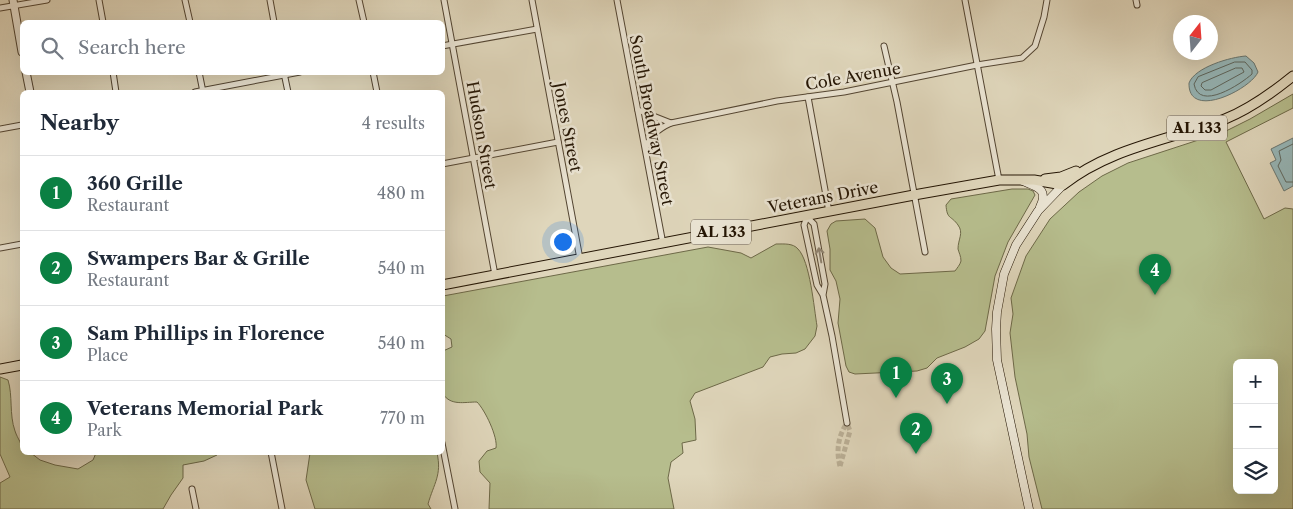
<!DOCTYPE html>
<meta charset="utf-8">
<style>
body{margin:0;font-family:"Libre Caslon Text",serif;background:#f6f6f7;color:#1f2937}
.controls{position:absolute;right:15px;bottom:15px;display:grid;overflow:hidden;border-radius:8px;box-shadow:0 5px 20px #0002}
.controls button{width:45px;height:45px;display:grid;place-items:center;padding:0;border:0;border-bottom:1px solid #e0e1e3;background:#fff;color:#1f2937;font:25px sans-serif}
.compass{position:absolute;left:1173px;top:15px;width:45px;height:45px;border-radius:50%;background:#fff;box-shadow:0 5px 20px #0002;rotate:17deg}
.you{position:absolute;left:562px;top:241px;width:18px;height:18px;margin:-12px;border:4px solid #fff;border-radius:50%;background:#1a73e8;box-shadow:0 0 0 8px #1a73e833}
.badge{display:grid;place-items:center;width:32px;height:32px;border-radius:50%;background:#0b8043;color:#fff;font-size:16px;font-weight:700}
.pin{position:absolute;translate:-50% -41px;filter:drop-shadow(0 1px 2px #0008)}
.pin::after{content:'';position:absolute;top:26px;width:18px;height:15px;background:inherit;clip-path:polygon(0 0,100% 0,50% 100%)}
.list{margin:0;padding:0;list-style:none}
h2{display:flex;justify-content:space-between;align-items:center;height:65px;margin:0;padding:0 20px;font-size:21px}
h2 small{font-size:16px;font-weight:400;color:#747a83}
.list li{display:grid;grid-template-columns:32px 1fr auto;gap:15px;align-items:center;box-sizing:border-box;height:75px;padding:0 20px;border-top:1px solid #e0e1e3}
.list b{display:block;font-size:19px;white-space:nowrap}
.list p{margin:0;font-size:16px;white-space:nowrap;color:#747a83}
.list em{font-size:16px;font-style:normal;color:#747a83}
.icon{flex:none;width:28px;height:28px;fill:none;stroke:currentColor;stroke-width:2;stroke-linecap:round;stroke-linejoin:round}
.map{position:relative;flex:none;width:1293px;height:509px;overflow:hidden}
.search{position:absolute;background:#fff;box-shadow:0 5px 20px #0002;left:20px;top:20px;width:425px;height:55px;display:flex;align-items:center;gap:12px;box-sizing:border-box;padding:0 18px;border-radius:8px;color:#747a83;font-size:19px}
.panel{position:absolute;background:#fff;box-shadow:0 5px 20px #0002;left:20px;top:90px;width:425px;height:365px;border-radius:8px}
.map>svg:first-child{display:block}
</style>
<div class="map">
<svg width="1293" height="509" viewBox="0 0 1293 509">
<rect width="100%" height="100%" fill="#dfd6bb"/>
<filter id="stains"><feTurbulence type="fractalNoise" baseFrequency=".004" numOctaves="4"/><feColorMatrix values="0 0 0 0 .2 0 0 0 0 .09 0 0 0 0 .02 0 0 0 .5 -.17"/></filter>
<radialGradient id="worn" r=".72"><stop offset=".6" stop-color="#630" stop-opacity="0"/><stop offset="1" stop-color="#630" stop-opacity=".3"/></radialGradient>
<!-- green -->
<g fill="#b6bd8d" stroke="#6d6948" fill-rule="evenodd">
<path d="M1293,94V108L1226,142L1264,219L1285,208L1293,209V509H1042L1029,457L1027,434L1015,377L1010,333L1013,314L1011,298L1026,256L1050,219L1079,192L1102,176L1128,163L1226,131L1250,119ZM1237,363H1274V490H1237Z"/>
<path d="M1012,189H1028L1033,191L1035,195L1008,242L995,276L985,331L979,339L965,347L937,358L927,368L917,371L855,374L849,372L846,366L838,323L840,299L836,281L830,270V249L827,231L831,224L836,221L865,219L875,228L883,257L891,268L900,274L955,271C957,268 960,265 961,261C961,256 959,253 958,249C958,239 964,233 958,225C951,215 947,220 946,205L951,199Z"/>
<path d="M776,244C784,244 793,243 798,249C810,261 814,308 817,326L815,336L805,349L796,353L782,354L770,357L763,367L695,393L690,401L695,419L696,440L682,443L683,453L671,462L668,478L674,509H489L490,483L480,472L479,461L487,451L496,448C498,437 485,410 477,402C464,402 451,406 443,394V351L452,347L451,339L443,334V296L708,247L741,253L751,258Z"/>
<path d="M0,377L8,380C13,396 9,414 15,431C18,440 22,442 22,452L31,453L40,460L55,465L78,469L93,460L96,453H217V455L204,461L183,465V478L171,495L163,509H0V483L10,477L0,454Z"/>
<path d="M310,453H437C442,475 434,483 428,504L431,509H315L306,480Z"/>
</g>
<!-- water -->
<g fill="#96b7b9" stroke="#687671">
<path d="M1246,56L1254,63L1258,72C1251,89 1188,121 1189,83C1195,67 1231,57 1246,56Z"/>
<polygon points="1293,138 1293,186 1284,191 1270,163 1276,160 1271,149"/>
</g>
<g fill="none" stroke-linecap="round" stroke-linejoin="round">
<!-- shore -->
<g stroke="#5d665e" stroke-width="1">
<path d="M1235,62H1245L1252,70V74C1241,84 1199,112 1194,84L1198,77Z"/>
<polygon points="1236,68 1242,68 1244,72 1211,90 1205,90 1201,86 1202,83"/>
<polyline points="1293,144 1279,151 1281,160 1278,166 1286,182 1293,182"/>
</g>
<!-- minor-tunnel -->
<g stroke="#baaf96" stroke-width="5" stroke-dasharray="5 2.5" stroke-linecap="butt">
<path d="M840,466C836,451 838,436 847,423"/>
<polyline points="840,466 850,431 847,423"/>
</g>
<!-- minor casing -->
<g stroke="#534532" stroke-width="7">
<g id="minor">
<polyline points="99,0 103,22"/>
<polyline points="185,0 190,22"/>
<polyline points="270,0 274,22"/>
<polyline points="359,0 364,22"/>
<polyline points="444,0 495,275"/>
<polyline points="532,0 580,259"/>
<polyline points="617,0 663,244"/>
<polyline points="965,0 999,180"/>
<polyline points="1136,0 1137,5"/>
<polyline points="0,8 47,0"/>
<polyline points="442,46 537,29"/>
<polyline points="884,46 897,102 925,252"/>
<polyline points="113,72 116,92"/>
<polyline points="199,72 203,92"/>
<polyline points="373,72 377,92"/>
<polyline points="284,73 288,92"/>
<polyline points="195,92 300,72"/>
<polyline points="808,97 829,212"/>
<polyline points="638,110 671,123 777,101 844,92 977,65 1022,58 1035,46 1044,17 1047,0"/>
<polyline points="0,129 22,125"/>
<path d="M646,148C649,136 660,128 671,123"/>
<polyline points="442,164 558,142"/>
<polyline points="0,248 22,244"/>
<polyline points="823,295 825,284 814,224 807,217 804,225 817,285 823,295 832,336 847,423"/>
<polyline points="442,443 455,509"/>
<polyline points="271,452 282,509"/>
<polyline points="192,489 196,509"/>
</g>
</g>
<!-- tertiary casing -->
<g stroke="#534532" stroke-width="9">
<g id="tertiary">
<polyline points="13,0 22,52"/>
<polyline points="26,72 30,92"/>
</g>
</g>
<!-- secondary casing -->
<g stroke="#241504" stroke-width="9">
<g id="secondary">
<path d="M1023,181C1037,187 1049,189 1040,207"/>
<polyline points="1029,509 997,360 996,329 997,312 1004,274 1016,245 1038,211 1063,185"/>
</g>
</g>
<!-- primary casing -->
<g stroke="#241504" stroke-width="11">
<g id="primary">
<polyline points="1045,179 1061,177 1076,171"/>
<path d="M442,285L914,195L999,180H1034L1063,185C1111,147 1170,140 1225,119C1250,109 1272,93 1293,76"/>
<polyline points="0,369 22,365"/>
</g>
</g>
<!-- minor -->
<use href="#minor" stroke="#eae4d3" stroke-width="5"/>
<!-- tertiary -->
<use href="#tertiary" stroke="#eae4d3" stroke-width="7"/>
<!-- secondary -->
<use href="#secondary" stroke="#eae4d3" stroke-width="8"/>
<!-- primary -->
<use href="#primary" stroke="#dfd6bb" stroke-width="9"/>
</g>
<!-- one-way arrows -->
<defs><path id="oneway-shaft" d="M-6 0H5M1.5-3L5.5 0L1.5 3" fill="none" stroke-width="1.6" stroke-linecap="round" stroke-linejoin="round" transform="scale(1.25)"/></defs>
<use stroke="#918776" href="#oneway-shaft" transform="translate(820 255) rotate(-100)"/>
<g text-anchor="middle" stroke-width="5" stroke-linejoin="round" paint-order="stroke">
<!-- shield labels -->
<g fill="#eae4d3" stroke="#5f5342" stroke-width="1">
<rect x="1167" y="115.5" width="60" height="25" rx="4"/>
<rect x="691" y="219.5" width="60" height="25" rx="4"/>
</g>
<g font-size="15" font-weight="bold" fill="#241504">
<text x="1197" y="133">AL 133</text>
<text x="721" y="237">AL 133</text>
</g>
<!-- street labels -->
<g font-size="16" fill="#241504" stroke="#eae4d3">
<text transform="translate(853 76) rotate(-10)" y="6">Cole Avenue</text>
<text transform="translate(652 120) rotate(79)" y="6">South Broadway Street</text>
<text transform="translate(568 127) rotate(79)" y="6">Jones Street</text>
<text transform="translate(482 135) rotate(80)" y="6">Hudson Street</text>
<text transform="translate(823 197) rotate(-11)" y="6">Veterans Drive</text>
</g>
</g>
<rect width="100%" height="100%" filter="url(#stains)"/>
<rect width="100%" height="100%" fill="url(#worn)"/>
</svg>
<div class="controls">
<button>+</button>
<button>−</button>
<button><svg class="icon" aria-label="layers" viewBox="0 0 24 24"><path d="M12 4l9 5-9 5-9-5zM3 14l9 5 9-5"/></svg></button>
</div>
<svg class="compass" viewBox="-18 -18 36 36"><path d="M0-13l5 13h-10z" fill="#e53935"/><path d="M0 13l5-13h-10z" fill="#747a83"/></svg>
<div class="you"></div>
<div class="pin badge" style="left:896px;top:398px">1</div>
<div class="pin badge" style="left:916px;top:454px">2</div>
<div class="pin badge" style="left:947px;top:404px">3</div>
<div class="pin badge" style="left:1155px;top:295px">4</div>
<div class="search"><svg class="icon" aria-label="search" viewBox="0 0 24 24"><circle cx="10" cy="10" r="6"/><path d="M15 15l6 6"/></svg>Search here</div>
<section class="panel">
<h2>Nearby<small>4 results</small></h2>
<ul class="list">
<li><span class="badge">1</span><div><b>360 Grille</b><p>Restaurant</p></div><em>480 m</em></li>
<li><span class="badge">2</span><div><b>Swampers Bar &amp; Grille</b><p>Restaurant</p></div><em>540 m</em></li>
<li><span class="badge">3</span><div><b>Sam Phillips in Florence</b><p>Place</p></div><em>540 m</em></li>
<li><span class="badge">4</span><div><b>Veterans Memorial Park</b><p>Park</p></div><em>770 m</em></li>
</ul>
</section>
</div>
